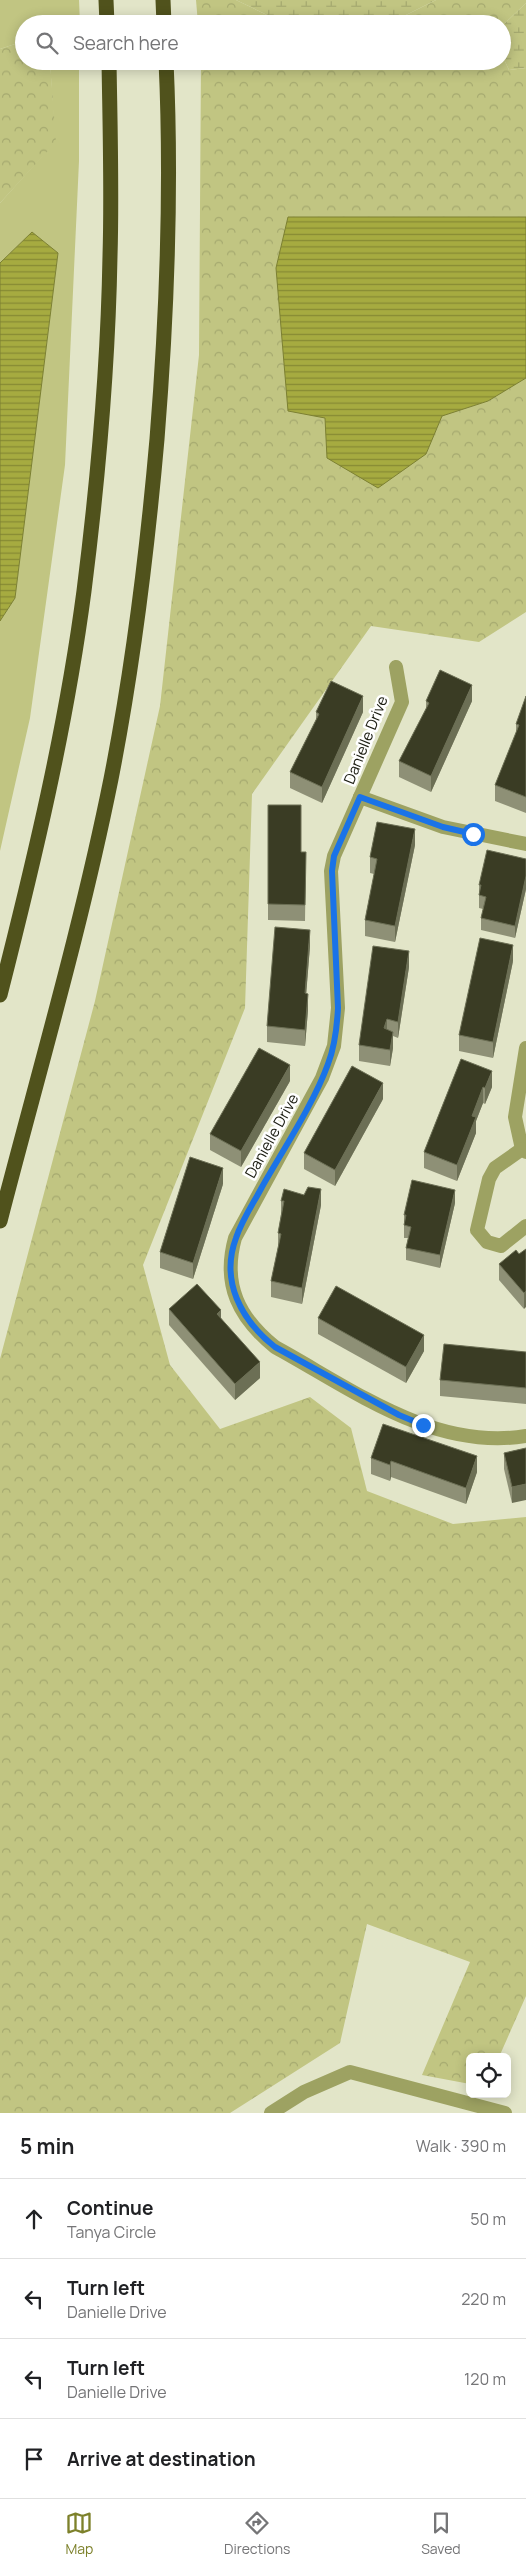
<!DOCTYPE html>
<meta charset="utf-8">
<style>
body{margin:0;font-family:Manrope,sans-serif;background:#f6f6f6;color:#202124}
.controls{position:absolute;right:15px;bottom:15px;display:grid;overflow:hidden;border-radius:8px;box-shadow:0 2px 12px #0003}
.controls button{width:45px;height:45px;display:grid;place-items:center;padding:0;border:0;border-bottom:1px solid #e0e0e0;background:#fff;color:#202124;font:25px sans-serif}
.stop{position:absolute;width:15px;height:15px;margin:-11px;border:4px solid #1a73e8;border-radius:50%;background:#fff}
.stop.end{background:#1a73e8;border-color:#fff;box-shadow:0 1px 5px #0008}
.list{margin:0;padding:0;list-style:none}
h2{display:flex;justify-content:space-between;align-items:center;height:65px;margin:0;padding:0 20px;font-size:21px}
h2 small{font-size:16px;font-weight:400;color:#757577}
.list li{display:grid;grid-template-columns:32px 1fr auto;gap:15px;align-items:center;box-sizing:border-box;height:80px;padding:0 20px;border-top:1px solid #e0e0e0}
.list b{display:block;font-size:19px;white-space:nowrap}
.list p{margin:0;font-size:16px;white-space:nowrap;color:#757577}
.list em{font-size:16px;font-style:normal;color:#757577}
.icon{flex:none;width:28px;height:28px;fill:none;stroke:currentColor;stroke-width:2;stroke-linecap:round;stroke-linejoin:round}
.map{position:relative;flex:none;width:526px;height:2113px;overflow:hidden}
.search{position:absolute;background:#fff;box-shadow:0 2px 12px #0003;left:15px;right:15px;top:15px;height:55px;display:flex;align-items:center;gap:12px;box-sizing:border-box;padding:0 18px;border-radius:28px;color:#757577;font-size:19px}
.sheet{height:385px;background:#fff}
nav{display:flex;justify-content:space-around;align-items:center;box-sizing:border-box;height:70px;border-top:1px solid #e0e0e0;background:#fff;font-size:14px;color:#757577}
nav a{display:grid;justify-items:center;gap:2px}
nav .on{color:#7d812b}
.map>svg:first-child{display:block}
</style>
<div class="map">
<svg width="526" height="2113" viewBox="0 0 526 2113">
<defs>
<pattern id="forest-crowns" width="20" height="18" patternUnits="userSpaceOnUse" patternTransform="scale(1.25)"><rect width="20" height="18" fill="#c1c582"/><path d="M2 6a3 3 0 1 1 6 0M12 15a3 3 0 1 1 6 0" fill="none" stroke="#a5a96f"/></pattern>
<pattern id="wetland-marsh" width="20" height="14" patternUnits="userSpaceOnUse" patternTransform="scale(1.25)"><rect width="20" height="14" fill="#c1c582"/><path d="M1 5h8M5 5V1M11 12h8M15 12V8" fill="none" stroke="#a5a96f"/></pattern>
<pattern id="water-rules" width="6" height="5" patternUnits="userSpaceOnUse" patternTransform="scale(1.25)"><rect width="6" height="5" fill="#a6ab40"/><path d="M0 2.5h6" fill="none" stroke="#868a34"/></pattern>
</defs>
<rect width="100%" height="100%" fill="#e2e5c8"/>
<!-- green -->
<g fill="#c1c582">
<polygon points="0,0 79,0 80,24 24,24 24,41 0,49"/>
<polygon points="50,61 79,61 79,161 65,465 30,718 0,851 0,621 15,598 58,253 32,232 0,263 0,203 55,142"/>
</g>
<!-- forest -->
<g fill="url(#forest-crowns)">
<polygon points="196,0 236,0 286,24 198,24"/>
<polygon points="436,0 526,0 526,3 502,26 502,24 388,24"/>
<polygon points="24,41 24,61 50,61 56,142 0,203 0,49"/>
<polygon points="502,55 509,70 526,68 526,217 325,418 426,454 441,416 488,401 526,378 526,612 479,642 371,626 252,794 245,1008 143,1265 170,1365 220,1429 310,1397 351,1428 367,1491 453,1524 526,1517 526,1996 499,2057 470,2057 470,2084 422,2075 470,1962 367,1924 340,2043 230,2113 0,2113 0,1359 95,1001 160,706 199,355 201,61 502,61"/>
</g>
<!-- wetland -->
<g fill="url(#wetland-marsh)">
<polygon points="236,0 436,0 388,24 286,24"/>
<polygon points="526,3 526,68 509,70 502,55 502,26"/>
</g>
<!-- water -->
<g fill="url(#water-rules)" stroke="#7c8032">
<polygon points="288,217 526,217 526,378 488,401 442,416 426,454 378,488 327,458 325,418 288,411 276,268"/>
<polygon points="32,232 58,253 15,598 0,621 0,263"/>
</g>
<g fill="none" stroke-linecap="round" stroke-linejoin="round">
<!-- minor -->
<g stroke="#9da262" stroke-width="14">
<path d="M396,667L402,702L334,856L331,871L338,1008L334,1046L322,1078L235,1238C222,1285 239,1318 275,1347C352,1389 433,1451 526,1436"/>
<polyline points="360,797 443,827 526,844"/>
<polyline points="526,1048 515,1117 522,1149 526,1152"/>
<polyline points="522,1149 495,1168 489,1179 477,1230 487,1242 501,1246 526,1226"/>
<polyline points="271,2113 304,2092 350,2072 505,2113"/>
</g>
<!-- motorway -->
<g stroke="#50521c" stroke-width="15">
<polyline points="106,0 107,24"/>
<polyline points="163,0 164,24"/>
<path d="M0,995C34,861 66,728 84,591C98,480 108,368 110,256C112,191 110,126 109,61"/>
<path d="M0,1221C38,1074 81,928 111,779C133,667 147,553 157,439C167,314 172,187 166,61"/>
</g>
</g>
<!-- wall -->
<g fill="#8e9076">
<polygon points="526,696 526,813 495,801 495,785 516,733 516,724"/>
<polygon points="426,701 472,701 431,792 399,777 399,761 426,709"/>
<polygon points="316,712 363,712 322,803 290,788 290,772 316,720"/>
<polygon points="268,805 301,852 306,852 305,921 268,920"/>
<polygon points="415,845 395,942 365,936 365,920 374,874 370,873 370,857"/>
<polygon points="526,859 526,889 515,938 481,930 481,918 483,909 479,908 479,885"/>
<polygon points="310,946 306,994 308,1010 305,1046 267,1042 267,1026"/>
<polygon points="513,961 493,1058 459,1051 459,1035"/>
<polygon points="409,967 398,1038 393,1036 393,1048 390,1066 359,1061 359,1045"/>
<polygon points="461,1059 492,1087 485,1104 483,1103 476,1121 476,1133 457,1181 424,1168 424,1152"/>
<polygon points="290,1081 241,1167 210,1150 210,1134"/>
<polygon points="383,1099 335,1186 304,1169 304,1153"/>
<polygon points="223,1184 193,1279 160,1268 160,1252"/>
<polygon points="281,1201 321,1205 302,1304 271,1297 271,1281 278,1247 278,1233 281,1214"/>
<polygon points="455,1203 440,1268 406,1260 406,1248 408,1238 404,1238 404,1215"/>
<polygon points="526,1249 524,1309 499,1280 499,1264 519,1254"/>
<polygon points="169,1309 221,1318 260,1378 235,1400 169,1325"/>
<polygon points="318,1318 424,1351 406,1383 318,1334"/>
<polygon points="526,1352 526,1404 440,1396 440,1380"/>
<polygon points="526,1448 512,1503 504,1469 504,1453"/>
<polygon points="371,1458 477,1472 466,1504 391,1477 390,1481 371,1474"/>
</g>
<!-- shaded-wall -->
<g fill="#6c6f55">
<polygon points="472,685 472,701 431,792 431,776"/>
<polygon points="363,696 363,712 322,803 322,787"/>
<polygon points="415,829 415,845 395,942 395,926"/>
<polygon points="526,876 526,889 515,938 515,926"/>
<polygon points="310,930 310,946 305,1009 305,993"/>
<polygon points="513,945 513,961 493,1058 493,1042"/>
<polygon points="409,951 409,967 398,1038 398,1022"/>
<polygon points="308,994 308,1010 305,1046 305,1030"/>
<polygon points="387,1019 387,1035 384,1028"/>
<polygon points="393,1032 393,1048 390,1066 390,1050"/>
<polygon points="290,1065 290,1081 241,1167 241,1151"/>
<polygon points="492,1071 492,1087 485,1104 485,1088"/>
<polygon points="383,1083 383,1099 335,1186 335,1170"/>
<polygon points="483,1087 483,1103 476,1121 476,1133 457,1181 457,1165 472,1116"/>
<polygon points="223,1168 223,1184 193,1279 193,1263"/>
<polygon points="321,1189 321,1205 302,1304 302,1288"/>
<polygon points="455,1190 455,1203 440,1268 440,1255"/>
<polygon points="526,1291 526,1307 524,1309 524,1293"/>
<polygon points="221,1310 221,1326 217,1314"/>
<polygon points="424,1335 424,1351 406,1383 406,1367"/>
<polygon points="260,1362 260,1378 235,1400 235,1384"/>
<polygon points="477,1456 477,1472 466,1504 466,1488"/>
<polygon points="391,1461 391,1477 390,1481 390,1465"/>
<polygon points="526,1484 526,1500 512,1503 512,1487"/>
</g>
<!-- building -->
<g fill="#3a3c24" stroke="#6c6f55">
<polygon points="440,670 472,685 431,776 399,761 429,703 426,701"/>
<polygon points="331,681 363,696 322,787 290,772 319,714 316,712"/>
<polygon points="526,696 526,797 495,785 519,725 516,724"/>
<polygon points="268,805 301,805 301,852 306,852 305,905 268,904"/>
<polygon points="377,822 415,829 395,926 365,920 377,859 370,857"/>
<polygon points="487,850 526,859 526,876 515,926 481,918 486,897 479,895 481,885 479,885"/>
<polygon points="275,927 310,930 305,993 308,994 305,1030 267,1026"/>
<polygon points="480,938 513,945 493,1042 459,1035"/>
<polygon points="373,946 409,951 398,1022 387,1019 384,1028 393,1032 390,1050 359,1045"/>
<polygon points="259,1048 290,1065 241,1151 210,1134"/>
<polygon points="461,1059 492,1071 485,1088 483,1087 472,1116 476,1117 457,1165 424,1152"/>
<polygon points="352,1066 383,1083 335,1170 304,1153"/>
<polygon points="190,1157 223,1168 193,1263 160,1252"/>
<polygon points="412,1180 455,1190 440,1255 406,1248 411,1227 404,1225 406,1215 404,1215"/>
<polygon points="308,1187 321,1189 302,1288 271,1281 281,1234 278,1233 284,1201 281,1201 284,1189 304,1195"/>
<polygon points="526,1249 526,1291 524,1293 499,1264 516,1250 519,1254"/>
<polygon points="197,1284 221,1310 217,1314 260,1362 235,1384 169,1309"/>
<polygon points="336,1286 424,1335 406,1367 318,1318"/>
<polygon points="444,1344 526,1352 526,1388 440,1380"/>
<polygon points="383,1424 477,1456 466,1488 391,1461 390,1465 371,1458"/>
<polygon points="526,1448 526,1484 512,1487 504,1453"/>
</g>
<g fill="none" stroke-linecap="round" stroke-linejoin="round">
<!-- route -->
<path stroke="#1a73e8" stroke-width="6" d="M423,1425L399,1415L275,1347C241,1320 220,1281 236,1238C242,1220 253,1204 262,1187C283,1150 314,1103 328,1064C335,1046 337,1027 338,1008L332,871L334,856L360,797L443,827L473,834"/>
</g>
<g text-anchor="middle" stroke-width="5" stroke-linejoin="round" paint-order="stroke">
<!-- street labels -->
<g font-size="15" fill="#1a1b10" stroke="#fff">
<text transform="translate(366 740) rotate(-68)" y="5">Danielle Drive</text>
<text transform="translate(272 1136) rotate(-61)" y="5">Danielle Drive</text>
</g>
</g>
</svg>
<div class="controls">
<button><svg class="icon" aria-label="locate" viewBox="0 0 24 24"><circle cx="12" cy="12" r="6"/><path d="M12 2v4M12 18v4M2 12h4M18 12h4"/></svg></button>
</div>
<div class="stop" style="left:473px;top:834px"></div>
<div class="stop end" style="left:423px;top:1425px"></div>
<div class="search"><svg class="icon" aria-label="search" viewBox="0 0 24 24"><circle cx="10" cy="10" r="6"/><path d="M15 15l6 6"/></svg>Search here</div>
</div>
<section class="sheet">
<h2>5 min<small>Walk · 390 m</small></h2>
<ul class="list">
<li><svg class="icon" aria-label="ahead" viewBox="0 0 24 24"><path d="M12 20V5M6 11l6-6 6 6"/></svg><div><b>Continue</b><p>Tanya Circle</p></div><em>50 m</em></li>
<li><svg class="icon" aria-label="left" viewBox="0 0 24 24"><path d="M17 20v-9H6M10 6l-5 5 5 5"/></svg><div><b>Turn left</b><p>Danielle Drive</p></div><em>220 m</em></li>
<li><svg class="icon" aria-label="left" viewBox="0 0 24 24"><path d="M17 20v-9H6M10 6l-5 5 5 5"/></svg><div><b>Turn left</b><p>Danielle Drive</p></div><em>120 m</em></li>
<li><svg class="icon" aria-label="arrive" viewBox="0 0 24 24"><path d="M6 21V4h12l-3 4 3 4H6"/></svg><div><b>Arrive at destination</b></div></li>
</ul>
</section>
<nav>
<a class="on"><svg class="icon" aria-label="map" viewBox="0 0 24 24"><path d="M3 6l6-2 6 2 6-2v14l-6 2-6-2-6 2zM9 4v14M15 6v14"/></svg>Map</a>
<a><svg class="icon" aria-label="directions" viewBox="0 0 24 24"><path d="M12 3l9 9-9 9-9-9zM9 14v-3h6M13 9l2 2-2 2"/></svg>Directions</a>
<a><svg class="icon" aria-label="saved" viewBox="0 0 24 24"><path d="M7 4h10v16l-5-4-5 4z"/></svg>Saved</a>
</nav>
